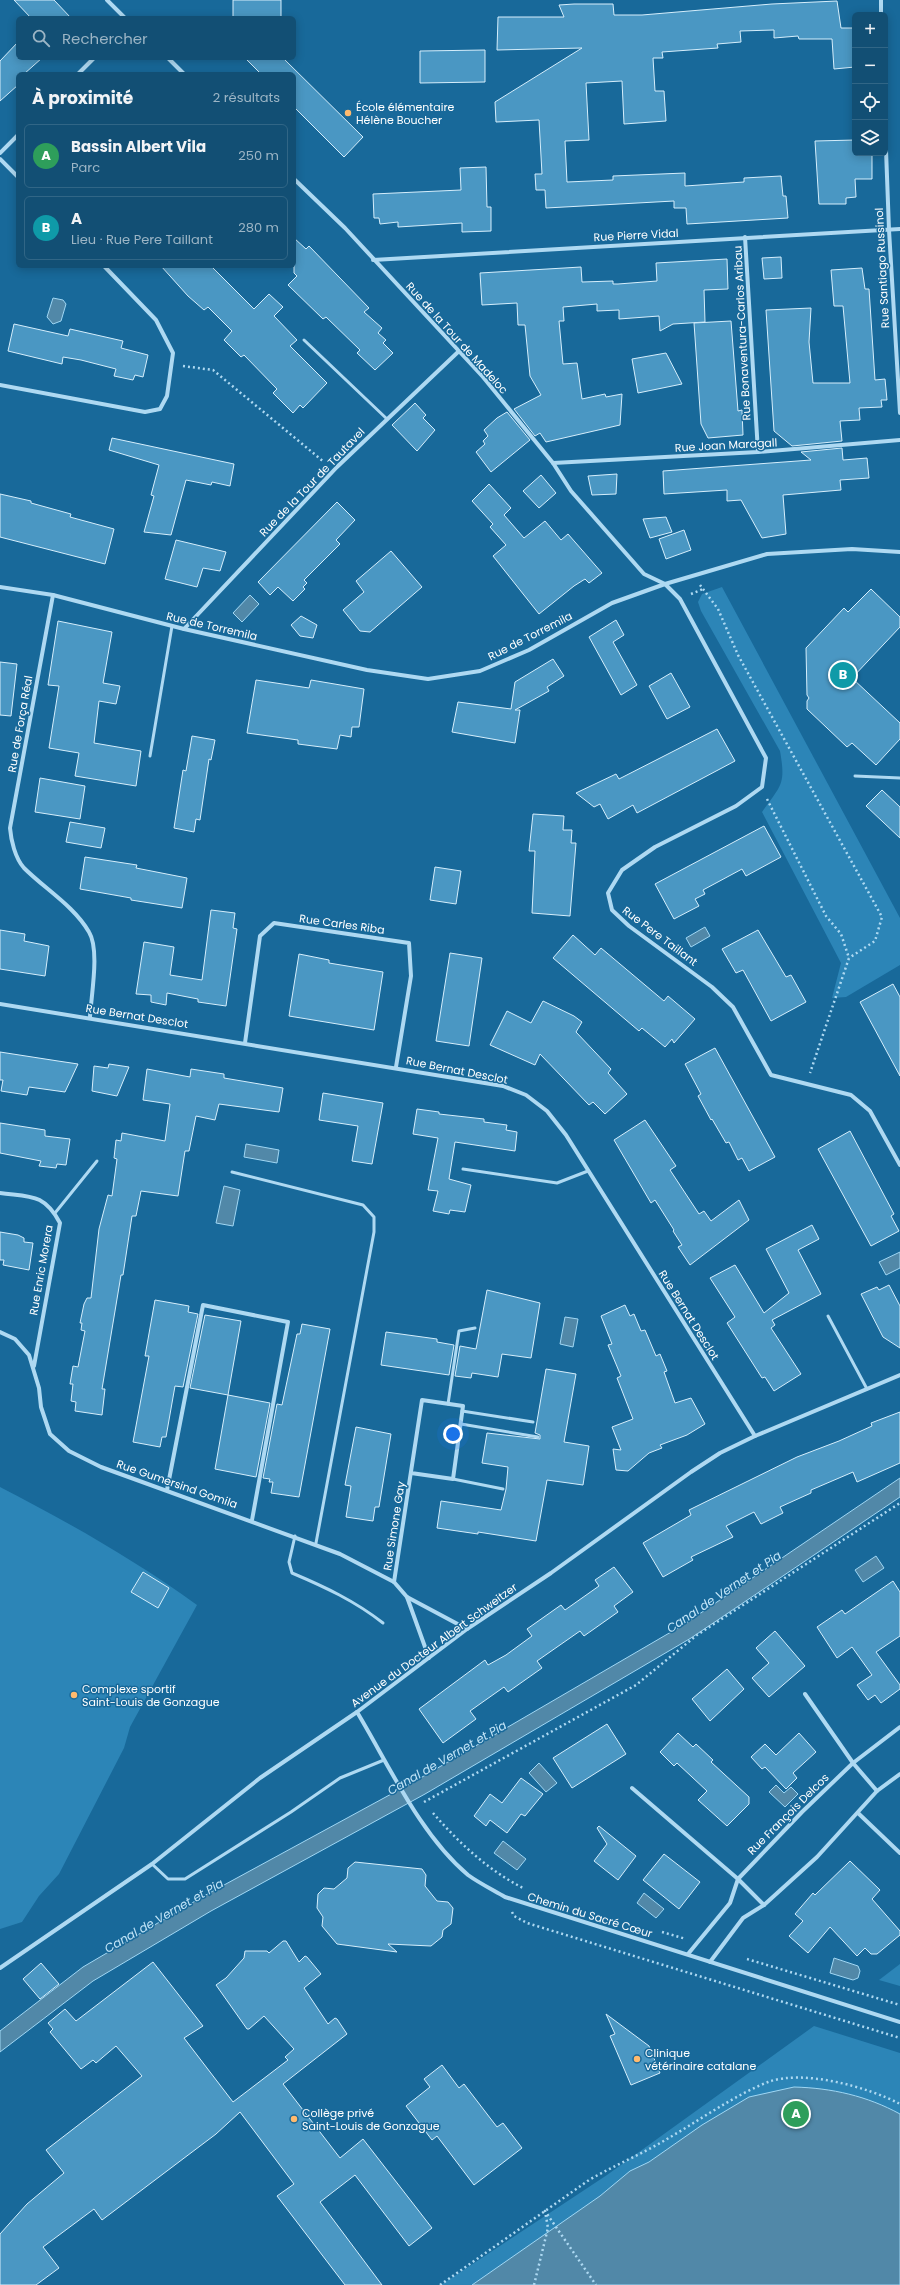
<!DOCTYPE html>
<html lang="fr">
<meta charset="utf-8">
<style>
body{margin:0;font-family:Poppins,sans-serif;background:#1f597c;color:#f1f3f6}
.controls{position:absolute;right:12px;top:12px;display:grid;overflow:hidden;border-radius:6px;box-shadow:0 2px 10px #0003}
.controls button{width:36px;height:36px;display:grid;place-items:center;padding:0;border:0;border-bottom:1px solid #316686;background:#124f74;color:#f1f3f6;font:20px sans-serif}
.you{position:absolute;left:453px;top:1434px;width:14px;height:14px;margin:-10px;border:3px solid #fff;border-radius:50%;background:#1a73e8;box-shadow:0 0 0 6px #1a73e833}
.badge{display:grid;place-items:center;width:26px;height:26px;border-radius:50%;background:#bca0f2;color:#fff;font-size:13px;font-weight:700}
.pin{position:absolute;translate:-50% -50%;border:2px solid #fff;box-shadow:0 1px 4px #0006}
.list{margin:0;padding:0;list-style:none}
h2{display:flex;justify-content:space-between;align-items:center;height:52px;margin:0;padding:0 16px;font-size:17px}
h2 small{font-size:13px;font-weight:400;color:#9cb5c5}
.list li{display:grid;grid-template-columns:26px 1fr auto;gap:12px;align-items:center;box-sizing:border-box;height:64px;margin:0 8px 8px;padding:0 8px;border:1px solid #316686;border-radius:6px}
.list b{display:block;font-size:15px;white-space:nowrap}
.list p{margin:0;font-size:13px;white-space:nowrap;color:#9cb5c5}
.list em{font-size:13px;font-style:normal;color:#9cb5c5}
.icon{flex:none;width:22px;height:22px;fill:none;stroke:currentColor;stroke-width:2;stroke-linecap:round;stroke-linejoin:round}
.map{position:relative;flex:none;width:900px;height:2285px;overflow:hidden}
.search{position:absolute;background:#124f74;box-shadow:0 2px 10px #0003;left:16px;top:16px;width:280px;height:44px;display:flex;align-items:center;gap:10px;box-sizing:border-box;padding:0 14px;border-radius:6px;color:#9cb5c5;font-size:15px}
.panel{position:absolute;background:#124f74;box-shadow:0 2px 10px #0003;left:16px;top:72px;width:280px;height:196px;border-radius:6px}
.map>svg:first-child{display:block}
</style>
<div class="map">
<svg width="900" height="2285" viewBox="0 0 900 2285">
<rect width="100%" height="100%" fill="#18699a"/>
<!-- green -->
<g fill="#2c85b7">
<path d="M722,587L900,918V965L846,997L832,998L841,963L762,812C781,785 786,785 780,751L701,611L698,602L702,594Z"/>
<path d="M0,1487C68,1522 135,1560 197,1605L130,1727L124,1748L59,1874L39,1896L22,1922L0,1929Z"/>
<polygon points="900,1964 900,1986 879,1980"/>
<polygon points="814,2026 900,2053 900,2285 441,2285 607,2175"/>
</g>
<!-- water -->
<g fill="#5188a8" stroke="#a0d7f4">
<polygon points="53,298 63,300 66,304 61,321 53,324 47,317"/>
<polygon points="250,595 259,604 242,622 233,613"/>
<polygon points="705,927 710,936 691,947 686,938"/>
<polygon points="246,1144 279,1150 277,1163 244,1157"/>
<polygon points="224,1186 240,1190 233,1226 216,1223"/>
<polygon points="900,1252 900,1268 886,1275 879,1262"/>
<polygon points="565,1317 578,1319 573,1347 560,1344"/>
<polygon points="900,1478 900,1497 691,1638 425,1794 211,1911 93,1981 0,2052 0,2031 83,1967 202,1897 417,1780 683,1625"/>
<polygon points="876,1556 884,1568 863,1582 855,1570"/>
<polygon points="539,1763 557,1783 546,1792 529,1773"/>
<polygon points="776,1785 784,1793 791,1787 798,1794 785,1807 769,1792"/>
<polygon points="503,1841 526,1859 517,1870 494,1853"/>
<polygon points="644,1893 664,1909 656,1918 637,1903"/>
<polygon points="834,1958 858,1966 860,1971 858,1978 853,1980 830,1973"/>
<path d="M794,2087C832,2088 867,2096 900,2114V2285H472L600,2196L630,2171L649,2162L702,2125L749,2097Z"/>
</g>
<!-- building -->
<g fill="#4a97c3" stroke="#d5eefc">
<polygon points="14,0 54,0 71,18 31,18"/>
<rect x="233" y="0" width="48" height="18"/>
<polygon points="837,1 841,28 855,28 855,67 834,69 832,39 799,39 798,36 774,38 774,30 740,31 741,42 717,44 718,48 662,52 663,58 653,58 655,91 664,91 666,121 624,124 622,81 586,83 589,140 565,141 567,182 613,180 613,176 685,173 685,186 744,182 744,178 781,176 783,196 786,196 788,218 687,224 686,208 674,208 674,201 546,208 545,190 536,190 535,174 542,174 539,120 496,122 495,102 582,48 497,50 498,17 564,17 559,5 574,4 613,4 614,15 642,15 772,4"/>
<polygon points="18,42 18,58 42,58 24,74 18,74 18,85 0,101 0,61"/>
<polygon points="485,50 485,82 420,83 420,51"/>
<polygon points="245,58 283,58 363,137 344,157 294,107 294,74 261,74"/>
<polygon points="855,140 855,153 872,153 872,179 855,179 856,197 846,198 846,204 819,204 815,141"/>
<polygon points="486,167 487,207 491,207 491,231 462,232 462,223 398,227 398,222 380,224 379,218 374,218 373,194 461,190 460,168"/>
<polygon points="294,238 306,249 309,246 369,308 364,312 382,328 378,333 386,340 383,343 393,353 375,370 357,353 360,350 326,317 323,319 288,285 297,276 294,273"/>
<polygon points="781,257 782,278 764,279 762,258"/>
<polygon points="727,259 728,289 704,290 705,322 673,324 660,331 659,316 619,319 619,310 597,311 597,304 563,307 564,321 559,321 563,364 577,363 582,399 605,394 606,397 622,394 620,425 546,442 540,433 535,436 514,409 541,395 530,376 525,325 518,325 517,303 482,305 480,273 581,267 582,282 613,281 613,284 618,284 657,281 656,263"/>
<polygon points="161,266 211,266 254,309 269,294 283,307 274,316 297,340 290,346 327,383 303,408 300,405 293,413 273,393 277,389 244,355 241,357 224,340 232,331 208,307 204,310 188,296"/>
<polygon points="862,268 865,289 869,289 875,380 885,379 887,400 881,400 882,407 859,408 860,420 840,421 842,441 792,446 774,431 766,310 811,308 809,342 813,383 850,383 843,306 834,306 831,270"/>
<polygon points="731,321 738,411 742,410 743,435 708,438 701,424 694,323"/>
<polygon points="14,324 68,336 70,329 123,341 121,348 148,355 143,377 135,375 133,380 114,376 116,369 81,360 63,357 62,364 8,351"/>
<polygon points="666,353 682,384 638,393 632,359"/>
<polygon points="415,403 426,415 423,418 435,430 417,451 392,425"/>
<polygon points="507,412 530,440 491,472 476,452 485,444 483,441 488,436 484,430 497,418"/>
<polygon points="112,438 234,464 230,486 212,482 211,485 186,480 171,535 144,532 154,496 151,495 159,465 109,450"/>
<polygon points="842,448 843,460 867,458 869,478 840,480 841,490 783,495 786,534 762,538 741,500 727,501 727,490 664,494 663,471 811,460 801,452"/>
<polygon points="617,474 616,494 592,495 588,476"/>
<polygon points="541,475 556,493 539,508 523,491"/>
<polygon points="489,484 511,508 504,515 524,538 545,521 561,540 568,534 602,573 589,583 585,579 574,586 539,614 493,556 506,545 490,527 493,524 472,501"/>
<polygon points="0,494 31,501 31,503 71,514 70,517 114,529 105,564 0,537"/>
<polygon points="337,502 355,520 336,540 340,544 304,580 307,583 303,587 305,589 293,601 278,587 270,595 258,582"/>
<polygon points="666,517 672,532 650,538 643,519"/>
<polygon points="684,530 691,550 666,559 659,539"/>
<polygon points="176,540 226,552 220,571 203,568 197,587 165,579"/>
<polygon points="391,551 422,587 370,632 360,631 343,610 364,592 356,581"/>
<polygon points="871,589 900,617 900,627 852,678 900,723 900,739 876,765 852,743 847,747 807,709 807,701 809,698 807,695 806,648 844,608 848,612"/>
<polygon points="301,616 317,625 313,638 300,636 291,625"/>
<polygon points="616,620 624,635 613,642 637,685 621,695 589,637"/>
<polygon points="58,621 112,632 103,683 120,686 116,704 99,701 94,743 141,751 136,786 75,776 79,753 49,748 59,686 48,685"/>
<polygon points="553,659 564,676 547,687 549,691 515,710 520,710 515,743 452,732 458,702 511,709 515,682"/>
<polygon points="0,662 17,664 11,716 0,715"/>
<polygon points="671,673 690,707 667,719 649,686"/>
<polygon points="256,680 309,688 311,680 364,689 359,727 352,727 351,737 340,735 337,749 298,744 298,740 247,733"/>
<polygon points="717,729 735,761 637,813 633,805 608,819 600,804 594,807 576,793 616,774 619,779"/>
<polygon points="192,736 215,740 211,760 209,759 200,820 196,819 194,832 174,828 183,770 186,771"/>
<polygon points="40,778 85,786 80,819 35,812"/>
<polygon points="882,790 900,807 900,838 866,806"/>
<polygon points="533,814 564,816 563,830 572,830 571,843 576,843 570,916 532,913 535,851 529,851"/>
<polygon points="70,822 105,828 101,848 66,842"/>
<polygon points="764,826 781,857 746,876 742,869 703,890 705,894 695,899 699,906 674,919 655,884"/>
<polygon points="85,857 137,865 136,868 187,878 182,908 131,900 131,898 80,889"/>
<polygon points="435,867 461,871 456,904 430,900"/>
<polygon points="211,910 235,913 233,928 237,929 226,1006 198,1002 198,999 167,993 166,1005 151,1002 151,995 136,994 144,942 174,947 170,975 202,980"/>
<polygon points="0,930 25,934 24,941 49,946 45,976 0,969"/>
<polygon points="758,930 786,977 791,975 806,1002 771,1021 743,970 736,973 722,949"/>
<polygon points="573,935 595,955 601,948 664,1001 668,996 695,1019 674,1043 672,1039 665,1047 642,1028 639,1031 553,958"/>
<polygon points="450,953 482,958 469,1046 436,1041"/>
<polygon points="299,954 329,960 329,963 383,972 374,1030 289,1016"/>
<polygon points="893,984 900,997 900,1076 860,1002"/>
<polygon points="543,1001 574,1016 582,1022 576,1032 611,1069 608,1073 627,1094 605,1114 593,1102 589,1105 540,1054 535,1065 490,1045 507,1011 531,1023"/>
<polygon points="715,1048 775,1157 749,1171 742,1158 738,1160 729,1142 726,1143 712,1119 711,1120 698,1096 701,1094 685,1064"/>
<polygon points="0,1052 58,1061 78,1064 65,1092 29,1087 27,1095 1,1091 3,1080 0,1080"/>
<polygon points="109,1064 129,1067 117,1096 92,1091 94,1066 108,1068"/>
<polygon points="147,1069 190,1077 191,1069 224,1074 224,1078 283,1088 279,1112 219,1104 215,1120 196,1116 189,1151 185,1151 178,1196 141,1191 136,1216 132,1216 123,1275 121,1275 102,1389 105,1389 102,1415 75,1411 76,1402 71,1401 73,1384 70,1384 73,1366 78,1367 85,1331 81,1330 82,1323 80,1323 84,1304 87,1298 91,1298 99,1229 108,1195 112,1196 117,1159 114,1158 116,1140 121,1141 122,1133 165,1141 170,1104 143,1100"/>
<polygon points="323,1093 383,1103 372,1164 352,1161 358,1126 319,1120"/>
<polygon points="417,1109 439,1112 439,1114 484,1119 484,1122 507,1125 506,1130 517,1132 515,1151 455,1142 449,1179 471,1185 465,1212 450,1210 449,1214 433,1211 438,1191 428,1190 438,1138 413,1134"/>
<polygon points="645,1120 676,1166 670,1170 699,1214 704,1211 711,1221 739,1200 749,1220 690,1265 678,1247 682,1245 673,1231 674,1230 655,1200 651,1203 614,1140"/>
<polygon points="0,1123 45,1130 45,1136 70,1139 66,1165 57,1164 56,1168 39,1166 41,1161 0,1153"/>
<polygon points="850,1131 894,1214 891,1216 899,1231 871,1246 818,1149"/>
<polygon points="812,1225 819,1239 798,1250 821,1294 772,1320 775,1325 771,1328 801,1374 774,1391 765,1377 762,1378 727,1323 735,1317 710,1278 735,1265 764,1313 789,1293 766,1249"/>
<polygon points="0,1232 18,1235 24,1238 24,1242 33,1243 29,1270 3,1265 4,1260 0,1260"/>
<polygon points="889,1285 900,1306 900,1348 883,1337 861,1294 877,1287 879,1290"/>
<polygon points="487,1290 540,1303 531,1358 502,1354 498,1377 472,1373 471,1378 455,1376 460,1346 476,1349"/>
<polygon points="155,1300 189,1306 188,1312 198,1314 183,1387 175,1386 166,1437 162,1437 160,1447 133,1442 149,1356 145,1356"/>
<polygon points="625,1305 630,1316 634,1314 641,1331 645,1330 656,1356 660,1354 667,1371 664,1372 675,1403 691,1398 705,1424 687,1435 660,1445 662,1448 649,1453 628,1471 616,1470 613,1449 621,1450 612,1427 633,1419 617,1378 621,1376 608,1345 612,1344 601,1316"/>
<polygon points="205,1315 241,1321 228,1395 190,1388"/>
<polygon points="302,1324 330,1329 299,1497 271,1493 273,1482 269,1482 270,1479 263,1478 277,1404 282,1405 297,1334 300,1334"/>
<polygon points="386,1332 437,1339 437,1342 454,1345 449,1375 381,1365"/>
<polygon points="546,1369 576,1374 564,1442 589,1446 583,1485 547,1480 536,1541 478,1532 478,1534 437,1528 441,1501 501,1510 506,1489 508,1467 482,1463 487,1433 540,1439 540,1435 535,1433"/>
<polygon points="228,1395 270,1403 256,1477 215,1469"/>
<polygon points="900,1412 900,1463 857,1482 853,1472 811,1490 811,1493 780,1507 783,1513 761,1524 754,1512 726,1526 733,1537 691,1557 693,1560 663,1577 643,1543 691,1515 689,1510 797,1457 839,1441 872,1426 871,1423"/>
<polygon points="356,1427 391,1434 379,1507 375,1507 373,1521 346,1517 351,1486 345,1485"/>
<polygon points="614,1567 633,1592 614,1606 618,1612 584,1636 580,1631 537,1661 542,1668 508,1692 504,1687 470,1711 476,1719 443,1743 419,1709 485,1660 488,1665 506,1655 532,1636 527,1629 561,1605 565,1610 599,1586 595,1580"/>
<polygon points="143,1572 169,1588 158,1608 131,1592"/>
<polygon points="893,1581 900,1592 900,1636 876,1652 900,1685 900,1689 881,1703 875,1695 868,1700 857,1685 872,1675 852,1647 837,1658 817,1627 842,1610 845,1614"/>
<polygon points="775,1631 805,1666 769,1697 752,1678 769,1663 756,1648"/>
<polygon points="727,1669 744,1689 710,1721 692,1699"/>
<polygon points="607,1724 626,1754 572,1788 553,1758"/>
<polygon points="678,1733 693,1747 696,1744 713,1760 711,1762 749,1797 749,1804 727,1826 698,1800 707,1791 677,1763 674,1766 660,1752"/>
<polygon points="799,1733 816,1752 793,1773 797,1778 786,1789 765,1767 762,1769 751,1757 765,1744 776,1755"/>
<polygon points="521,1778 543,1794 525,1816 521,1814 507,1833 490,1820 486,1826 474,1816 490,1794 502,1803"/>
<polygon points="599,1826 636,1856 618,1880 594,1861 607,1844 597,1828"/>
<polygon points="664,1854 700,1882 679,1909 643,1880"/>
<polygon points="850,1861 880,1890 872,1899 900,1931 900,1935 877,1954 871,1954 865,1948 857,1956 830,1927 808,1953 789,1936 803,1921 795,1914 813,1893 815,1895"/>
<polygon points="355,1862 422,1869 426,1875 425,1886 437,1901 448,1902 453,1908 451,1924 443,1930 442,1937 431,1946 388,1944 397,1952 337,1944 322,1926 323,1917 317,1908 318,1894 324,1888 334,1889 347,1878 348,1868"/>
<polygon points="283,1941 286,1941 299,1962 305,1956 307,1957 321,1974 304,1988 328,2024 335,2018 337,2019 347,2034 283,2084 340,2158 363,2139 432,2228 409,2246 355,2175 320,2202 382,2285 345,2285 277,2196 294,2184 240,2112 216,2134 102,2220 94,2209 43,2247 59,2268 36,2285 0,2285 0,2234 27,2204 64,2173 46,2150 142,2076 116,2046 96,2063 93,2060 81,2069 50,2032 53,2029 48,2023 65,2009 76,2021 153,1962 203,2026 184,2038 233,2102 288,2060 285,2057 294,2049 264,2016 249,2029 247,2029 216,1985 226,1978 244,1958 245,1951 267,1951 269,1953"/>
<polygon points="41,1963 59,1984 40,1999 23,1979"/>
<polygon points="606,2014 649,2046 660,2073 631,2085 610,2036 615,2034"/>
<polygon points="442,2065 459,2088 464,2084 497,2127 503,2123 522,2148 474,2185 437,2136 432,2140 406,2106 430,2087 424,2079"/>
</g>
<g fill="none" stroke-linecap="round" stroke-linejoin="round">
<!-- path -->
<g stroke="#aed9f2" stroke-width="2.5" stroke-dasharray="2 3" stroke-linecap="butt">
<polyline points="183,366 213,370 324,462"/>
<polyline points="700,585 718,609 738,655 882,917 875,941 849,958"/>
<polyline points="691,594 703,589"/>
<polyline points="767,799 826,916 841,934 849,958 810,1073"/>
<polyline points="424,1802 636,1685 697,1635 900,1503"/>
<path d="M433,1813C459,1843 488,1870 523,1888"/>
<polyline points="512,1912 514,1916 527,1923 900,2038"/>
<polyline points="662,1932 686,1939"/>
<polyline points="747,1959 900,2005"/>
<path d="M440,2285L589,2180C615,2165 642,2154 667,2139C700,2120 733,2096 768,2082C803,2069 868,2087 900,2104"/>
<polyline points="534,2285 548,2228 545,2211 596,2285"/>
</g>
<!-- lane -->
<g stroke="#aed9f2" stroke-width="3">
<polyline points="304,340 387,419"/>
<polyline points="150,756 172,626"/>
<polyline points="855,776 900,778"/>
<polyline points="463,1169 557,1183 588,1171"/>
<polyline points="232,1172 363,1205 374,1217 374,1232 316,1543"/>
<polyline points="55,1213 97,1161"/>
<polyline points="828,1316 867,1389"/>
<polyline points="448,1404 459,1331 475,1328"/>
<polyline points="462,1411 533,1422"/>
<polyline points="461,1424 538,1437"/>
<polyline points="453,1479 503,1489"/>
<path d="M295,1536L289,1562L292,1573C325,1587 355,1601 383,1623"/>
<polyline points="152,1864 168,1879 185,1879 291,1812 340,1778 384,1760"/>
</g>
<!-- street -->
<g stroke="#aed9f2" stroke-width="4">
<polyline points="107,0 125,18"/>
<polyline points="881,0 881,15"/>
<polyline points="168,58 184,74"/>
<polyline points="78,74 94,58"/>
<polyline points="885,123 889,230 900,413"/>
<polyline points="0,153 18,135"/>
<polyline points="0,159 18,177"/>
<polyline points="294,179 345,228 483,377 553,463 571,491 644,574 665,584 680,599 766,758 762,787 736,806 655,847 622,870 608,893 612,910 629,926 712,987 733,1007 771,1075 851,1095 870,1111 900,1165"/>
<polyline points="745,237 758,452"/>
<polyline points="373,260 900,229"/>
<polyline points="0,385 145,412 160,409 167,396 173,353 156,320 104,266"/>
<polyline points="553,463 758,452 900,440"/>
<polyline points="0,587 53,595 184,629 367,670 428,679 480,671 529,650 612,603 665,584 767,554 852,549 900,552"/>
<path d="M53,595L10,828C11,840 15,858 24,868C45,889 74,906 89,932C100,950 91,996 90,1017"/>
<polyline points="184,629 337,467 458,352"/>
<polyline points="0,1004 503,1086 526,1095 547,1111 566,1135 755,1436"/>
<polyline points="245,1043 260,936 274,923 409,943 411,976 396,1067"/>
<path d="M0,1193C30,1197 44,1193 60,1223L34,1366"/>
<polyline points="0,1332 15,1339 29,1355 39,1388 41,1407 50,1434 69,1451 101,1467 340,1554 394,1582 407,1597 467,1629"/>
<polyline points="167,1490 203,1305 288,1322 252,1520"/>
<polyline points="394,1582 422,1400 463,1406 453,1479 411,1473"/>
<polyline points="407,1597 429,1658"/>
<polyline points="805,1694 853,1763 877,1791"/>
<path d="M357,1712C389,1765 420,1835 468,1875C479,1883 493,1890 505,1897L900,2022"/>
<polyline points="632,1788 738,1879 764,1905"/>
<polyline points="858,1813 900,1853"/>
<polyline points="688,1954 730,1903 738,1879 802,1812 853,1763 900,1727"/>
<polyline points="710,1962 743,1918 764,1905 817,1857 877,1791 900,1774"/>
<polyline points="0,1968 152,1864 260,1778 357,1712 467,1629 551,1573 691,1472 720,1453 755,1436 900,1375"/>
</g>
</g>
<!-- markers -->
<g fill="#ffba6e" stroke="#18699a" stroke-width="1.5">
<circle cx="348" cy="113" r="4"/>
<circle cx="74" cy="1695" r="4"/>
<circle cx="637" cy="2059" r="4"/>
<circle cx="294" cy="2119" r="4"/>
</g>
<g text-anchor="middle" stroke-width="3" stroke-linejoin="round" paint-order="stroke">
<!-- poi labels -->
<g font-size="11" fill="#fff" stroke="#18699a" text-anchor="start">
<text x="356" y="111">École élémentaire<tspan x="356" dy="13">Hélène Boucher</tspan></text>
<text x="82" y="1693">Complexe sportif<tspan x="82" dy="13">Saint-Louis de Gonzague</tspan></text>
<text x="645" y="2057">Clinique<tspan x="645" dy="13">vétérinaire catalane</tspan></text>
<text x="302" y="2117">Collège privé<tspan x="302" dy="13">Saint-Louis de Gonzague</tspan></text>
</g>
<!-- street labels -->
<g font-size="11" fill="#fff" stroke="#18699a">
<text transform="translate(636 235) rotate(-3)" y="4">Rue Pierre Vidal</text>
<text transform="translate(882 268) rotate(-93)" y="4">Rue Santiago Russinol</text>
<text transform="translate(742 333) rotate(-93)" y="4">Rue Bonaventura-Carlos Aribau</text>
<text transform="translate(457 338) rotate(48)" y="4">Rue de la Tour de Madeloc</text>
<text transform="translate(726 445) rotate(-3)" y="4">Rue Joan Maragall</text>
<text transform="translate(312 482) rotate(-46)" y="4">Rue de la Tour de Tautavel</text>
<text transform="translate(212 626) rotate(13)" y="4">Rue de Torremila</text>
<text transform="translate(530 636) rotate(-27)" y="4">Rue de Torremila</text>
<text transform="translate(20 724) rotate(-80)" y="4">Rue de Força Réal</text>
<text transform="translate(342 924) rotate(8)" y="4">Rue Carles Riba</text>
<text transform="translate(660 936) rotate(37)" y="4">Rue Pere Taillant</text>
<text transform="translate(137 1016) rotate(9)" y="4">Rue Bernat Desclot</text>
<text transform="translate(457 1070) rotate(11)" y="4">Rue Bernat Desclot</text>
<text transform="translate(41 1270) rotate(-80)" y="4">Rue Enric Morera</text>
<text transform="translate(689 1315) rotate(58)" y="4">Rue Bernat Desclot</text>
<text transform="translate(177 1484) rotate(19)" y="4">Rue Gumersind Gomila</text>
<text transform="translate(394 1526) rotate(-81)" y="4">Rue Simone Gay</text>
<text transform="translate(434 1645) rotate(-36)" y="4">Avenue du Docteur Albert Schweitzer</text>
<text transform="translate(788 1814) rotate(-45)" y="4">Rue François Delcos</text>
<text transform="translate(590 1915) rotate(17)" y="4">Chemin du Sacré Cœur</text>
</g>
<!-- water labels -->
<g font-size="12" font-style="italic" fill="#c4e6f9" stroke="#18699a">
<text transform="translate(724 1592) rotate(-34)" y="4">Canal de Vernet et Pia</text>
<text transform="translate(447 1758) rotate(-30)" y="4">Canal de Vernet et Pia</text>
<text transform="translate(164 1916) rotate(-30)" y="4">Canal de Vernet et Pia</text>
</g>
</g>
</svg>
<div class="controls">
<button>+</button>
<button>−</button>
<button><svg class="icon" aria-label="locate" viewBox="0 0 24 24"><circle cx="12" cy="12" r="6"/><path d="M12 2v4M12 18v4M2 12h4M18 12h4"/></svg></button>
<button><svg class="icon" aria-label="layers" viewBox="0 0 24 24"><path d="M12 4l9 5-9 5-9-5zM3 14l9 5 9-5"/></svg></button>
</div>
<div class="you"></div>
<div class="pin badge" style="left:796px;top:2114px;background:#2e9e5b">A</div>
<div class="pin badge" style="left:843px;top:675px;background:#0f9aa8">B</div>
<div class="search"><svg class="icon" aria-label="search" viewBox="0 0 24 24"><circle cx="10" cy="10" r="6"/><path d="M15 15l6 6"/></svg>Rechercher</div>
<section class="panel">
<h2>À proximité<small>2 résultats</small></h2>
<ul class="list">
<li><span class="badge" style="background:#2e9e5b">A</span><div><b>Bassin Albert Vila</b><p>Parc</p></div><em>250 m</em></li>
<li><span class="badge" style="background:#0f9aa8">B</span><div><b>A</b><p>Lieu · Rue Pere Taillant</p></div><em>280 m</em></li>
</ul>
</section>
</div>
